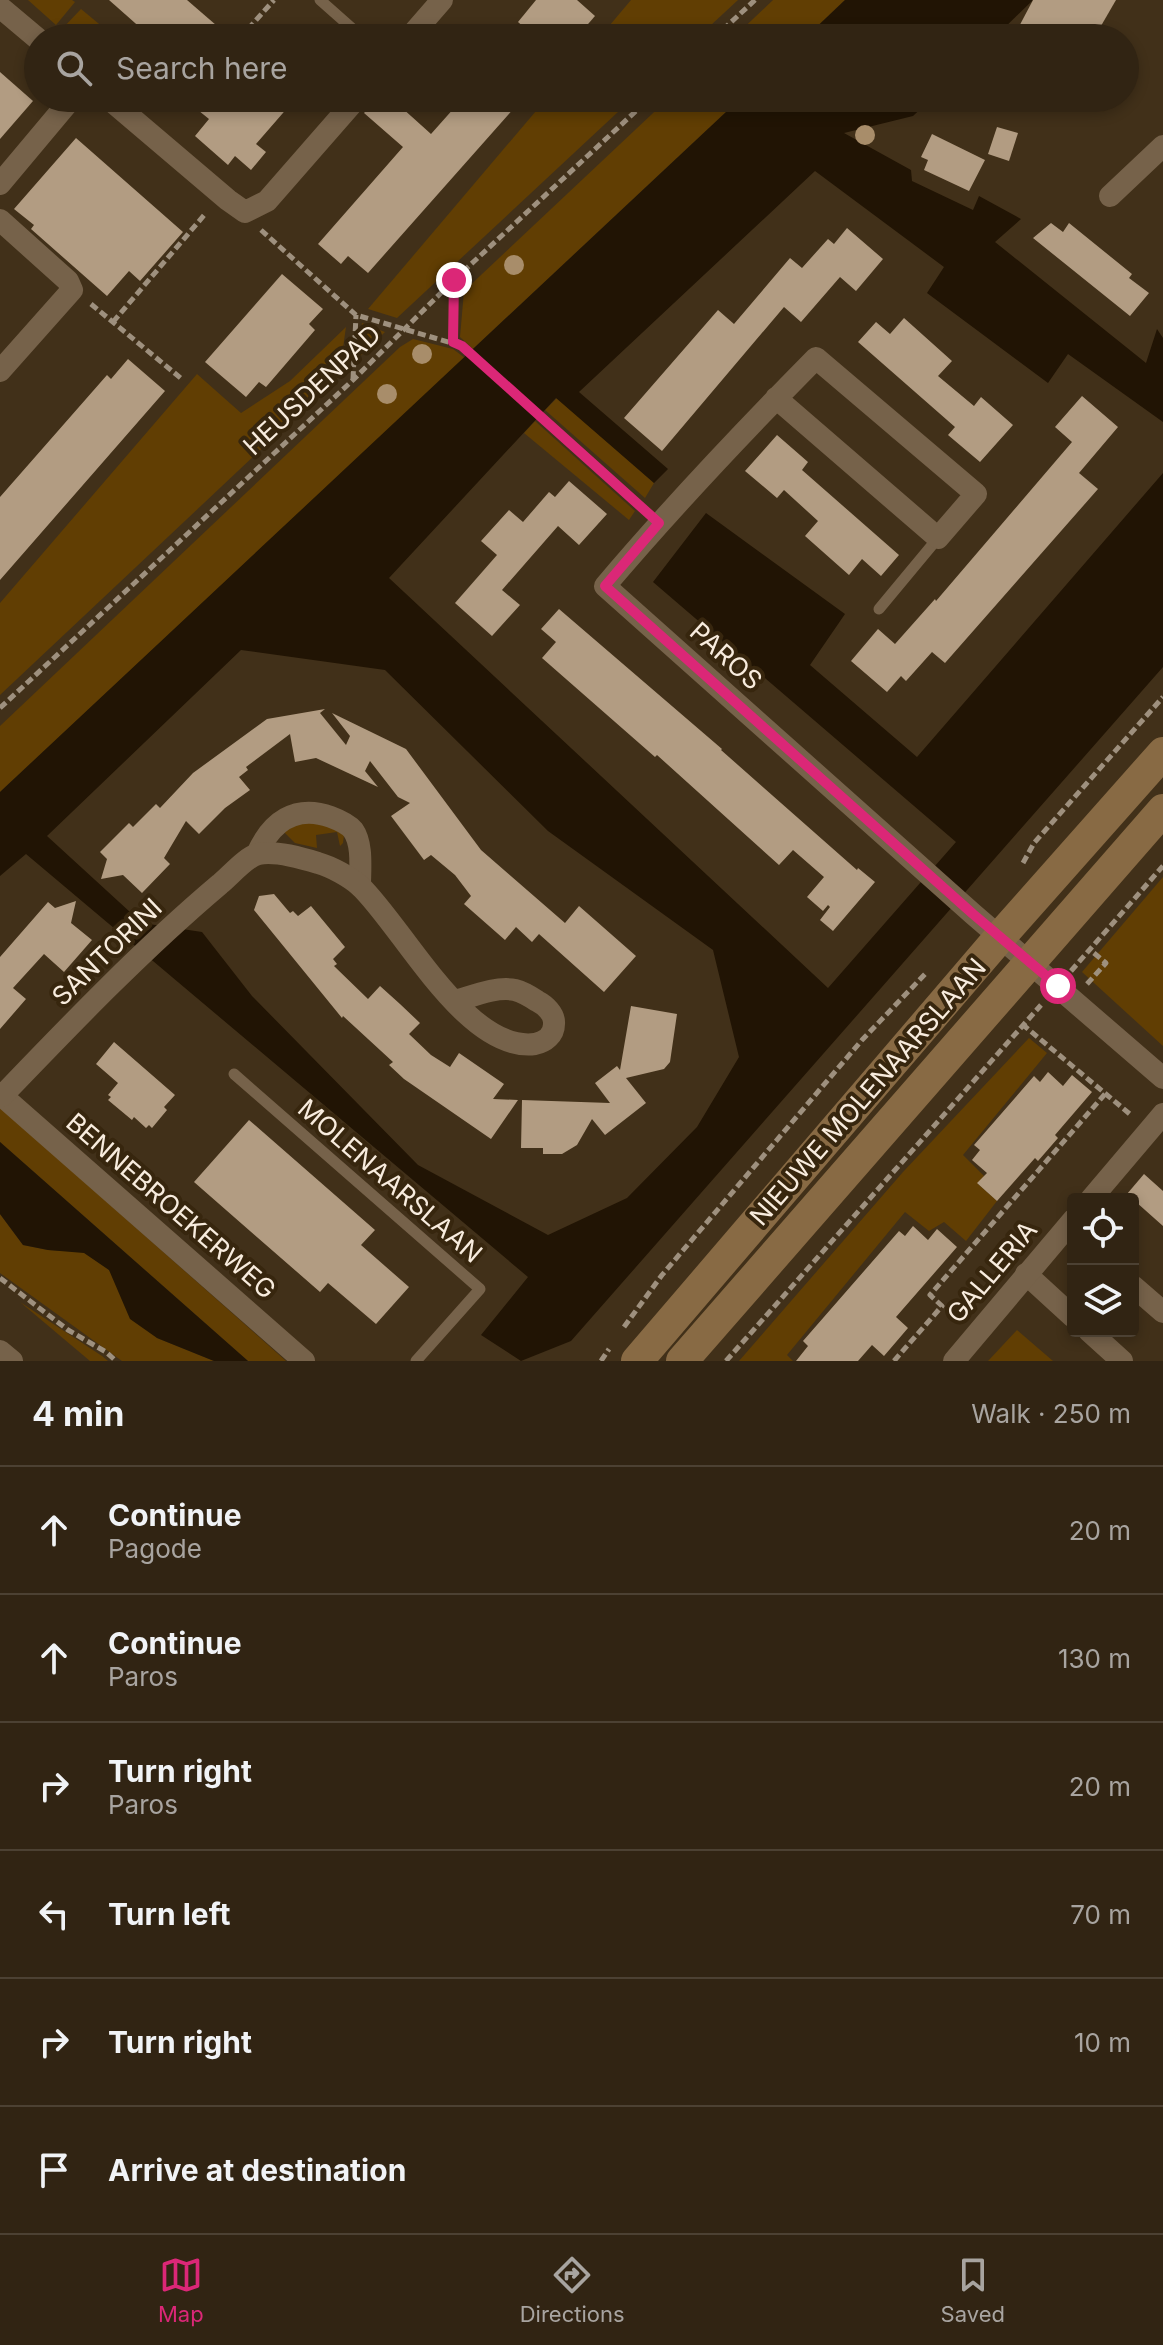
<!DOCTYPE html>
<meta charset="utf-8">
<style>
body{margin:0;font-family:Inter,sans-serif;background:#392c1c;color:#f1f3f6}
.controls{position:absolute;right:24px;bottom:24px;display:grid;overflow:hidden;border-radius:8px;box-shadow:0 4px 12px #0003}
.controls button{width:72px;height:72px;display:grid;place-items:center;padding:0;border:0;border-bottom:2px solid #4c4133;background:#312413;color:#f1f3f6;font:40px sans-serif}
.stop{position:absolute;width:24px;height:24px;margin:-18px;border:6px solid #db2777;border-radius:50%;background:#fff}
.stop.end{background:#db2777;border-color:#fff;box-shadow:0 2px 8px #0008}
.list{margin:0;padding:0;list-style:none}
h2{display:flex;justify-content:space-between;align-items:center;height:104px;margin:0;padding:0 32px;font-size:34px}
h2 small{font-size:26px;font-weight:400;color:#a8a4a0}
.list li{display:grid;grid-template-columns:52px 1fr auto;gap:24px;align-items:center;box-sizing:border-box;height:128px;padding:0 32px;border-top:2px solid #4c4133}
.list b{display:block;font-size:30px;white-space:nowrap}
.list p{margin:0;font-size:26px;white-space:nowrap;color:#a8a4a0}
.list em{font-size:26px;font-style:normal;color:#a8a4a0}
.icon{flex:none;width:44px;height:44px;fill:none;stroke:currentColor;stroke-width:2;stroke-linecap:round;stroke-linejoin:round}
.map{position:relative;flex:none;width:1163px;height:1361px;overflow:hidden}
.search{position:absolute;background:#312413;box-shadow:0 4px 12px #0003;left:24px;right:24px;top:24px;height:88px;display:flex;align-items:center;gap:20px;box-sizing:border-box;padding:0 28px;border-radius:44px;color:#a8a4a0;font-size:30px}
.sheet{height:872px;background:#312413}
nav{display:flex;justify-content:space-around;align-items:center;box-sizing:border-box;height:112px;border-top:2px solid #4c4133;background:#312413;font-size:22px;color:#a8a4a0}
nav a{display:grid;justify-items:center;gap:4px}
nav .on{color:#db2777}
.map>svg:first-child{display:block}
</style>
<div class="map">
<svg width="1163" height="1361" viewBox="0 0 1163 1361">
<rect width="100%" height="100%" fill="#413019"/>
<!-- green -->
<g fill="#613e03">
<polygon points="28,0 72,0 75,2 56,25"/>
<polygon points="631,0 738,0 697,38 599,38"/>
<polygon points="773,0 845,0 805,38 733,38"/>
<polygon points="81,9 116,38 72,38 62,29"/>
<polygon points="547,98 633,98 397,318 368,309"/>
<polygon points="669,98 741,98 473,349 460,337 464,291"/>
<polygon points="362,323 385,332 357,359"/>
<polygon points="346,327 339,376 0,695 0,603 197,374 241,413 290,381"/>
<polygon points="413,339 453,349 465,358 0,792 0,726 400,347"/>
<polygon points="557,398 654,483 645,498 545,410"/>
<polygon points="535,421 635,511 629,520 524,433"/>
<polygon points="318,820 344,835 343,843 340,846 337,832 316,835 317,848 295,843 284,832 290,823"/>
<polygon points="1163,877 1163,1046 1082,972"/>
<polygon points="1029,1038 1047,1053 963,1155 984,1176 978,1184 997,1201 966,1241 944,1222 929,1231 905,1212 787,1355 793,1361 739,1361 903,1172"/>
<polygon points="0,1107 286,1361 248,1361 0,1142"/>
<polygon points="0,1214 23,1245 48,1250 84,1252 109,1270 157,1338 214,1361 122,1361 0,1273"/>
<polygon points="20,1302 102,1356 108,1361 90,1361"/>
<polygon points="1017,1330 1053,1361 988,1361"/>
</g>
<!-- water -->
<g fill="#211404" fill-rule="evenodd">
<polygon points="845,0 1033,0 994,38 805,38"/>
<path d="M741,98H932L913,116L844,133L911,170L912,181L973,210L979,196L1021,219L995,242L1146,363L1157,329L1163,338V422L1068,354L1048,383L927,293L944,267L815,171L579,392L668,469L654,483L556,398L389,578L828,988L956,842L653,582L706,513L845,614L810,665L917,757L1163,473V667L571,1341L521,1361L481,1335L528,1277L26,854L0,876V792ZM241,650L385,670L548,831L713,950L739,1057L697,1127L627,1198L548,1235L418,1165L252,996L202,932L142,923L47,836Z"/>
<polygon points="0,1142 248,1361 214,1361 157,1338 130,1319 109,1270 84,1253 48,1250 23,1245 0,1214"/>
</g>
<!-- building -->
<g fill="#b29c82">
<polygon points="109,0 187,0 231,38 152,38"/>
<polygon points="536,0 577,0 595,16 576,38 536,38 518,22"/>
<polygon points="1033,0 1116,0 1094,38 1013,38"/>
<polygon points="0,72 33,101 0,139"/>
<polygon points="183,98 296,98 256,144 266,152 251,170 235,156 228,165 195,136 209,119"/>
<polygon points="377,98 391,98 431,134 463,98 523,98 368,273 348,256 341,264 318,244 403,147 364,113"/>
<polygon points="997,127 1018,133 1009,161 988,154"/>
<polygon points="932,134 985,160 969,191 924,170 928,160 921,157"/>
<polygon points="76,138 183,232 140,281 129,271 107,296 31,229 34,225 14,209"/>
<polygon points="1051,223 1063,232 1069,223 1132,274 1129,278 1149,293 1130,316 1033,238"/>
<polygon points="847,228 883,259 856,291 840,277 801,322 784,307 662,451 624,418 718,310 734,324 790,258 802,268 828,239 834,244"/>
<polygon points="282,274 323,309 309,324 315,330 266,387 259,382 246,397 205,362"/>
<polygon points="904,318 952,361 938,376 974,406 981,397 1013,425 980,462 948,435 955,427 858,342 876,322 890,334"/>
<polygon points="128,359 165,391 0,580 0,497 107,375 111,379"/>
<polygon points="1082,396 1118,427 1079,473 1098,489 945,663 932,652 906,681 901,676 887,692 851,661 878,629 895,644 935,599 936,601 1072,442 1055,427"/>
<polygon points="777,435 808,462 802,470 899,555 881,576 862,559 849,575 805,536 818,521 784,490 777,498 745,471"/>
<polygon points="569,481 607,514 579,545 558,526 502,590 520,605 492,636 455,603 497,555 481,541 509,510 523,522 549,492 555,497"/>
<polygon points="559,609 722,749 721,750 857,870 858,868 875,882 833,931 820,920 830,907 828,905 823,911 807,897 824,877 793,850 779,865 657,755 655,757 542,658 556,642 541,629"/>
<polygon points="325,709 320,713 346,745 350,736 332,713 406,749 481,850 565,923 579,906 636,956 604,992 539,934 532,942 516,927 505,940 464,904 471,896 455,875 431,855 424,860 391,816 410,803 398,797 370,761 365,771 378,787 316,758 295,762 290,734 246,767 248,770 239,777 250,790 225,808 199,834 186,821 164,858 170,864 142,893 123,875 101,879 107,859 100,852 129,823 133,827 156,804 160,808 193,773 267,719"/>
<polygon points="274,894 290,913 293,911 298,916 311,906 345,947 333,959 337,964 334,966 368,999 380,986 400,1004 420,1023 409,1034 431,1055 450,1067 459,1053 504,1084 493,1099 518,1100 491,1139 404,1079 389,1065 393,1062 343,1016 342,1018 254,910 259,896"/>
<polygon points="76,901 71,923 92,940 64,972 44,954 13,988 26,999 0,1029 0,957 48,902 55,908"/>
<polygon points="631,1006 677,1014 670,1062 664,1069 626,1078 646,1103 605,1135 592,1119 577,1145 562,1154 543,1154 543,1148 521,1148 522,1100 610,1103 595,1083 617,1066 620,1070"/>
<polygon points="114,1042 175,1095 164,1107 167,1110 152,1128 149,1125 146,1128 134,1117 132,1120 108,1100 111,1097 108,1095 118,1083 96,1064"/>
<polygon points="1048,1072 1063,1086 1072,1075 1092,1092 1055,1135 1058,1138 1038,1161 1035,1158 997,1201 977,1183 987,1173 972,1160 980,1150 974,1145 1034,1076 1040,1082"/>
<polygon points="249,1120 375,1230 361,1245 409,1287 376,1324 328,1283 320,1292 194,1182"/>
<polygon points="1144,1174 1163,1191 1163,1226 1127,1194"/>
<polygon points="913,1226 928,1240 937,1229 957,1247 896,1317 908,1328 884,1356 872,1345 858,1361 796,1361 808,1346 803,1341 899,1231 905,1236"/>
</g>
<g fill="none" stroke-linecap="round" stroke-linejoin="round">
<!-- path -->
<g stroke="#9e907e" stroke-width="5" stroke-dasharray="8 4" stroke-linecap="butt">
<polyline points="240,38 274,0"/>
<polyline points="714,38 755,0"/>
<polyline points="261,230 356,315 462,346 644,509"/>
<polyline points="91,304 183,380"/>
<polyline points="113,322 206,213"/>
<polyline points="453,342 454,281"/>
<polyline points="353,379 356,315"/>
<polyline points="0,708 353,380 454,280 650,98"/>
<polyline points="1023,863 1034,843 1163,697"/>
<polyline points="1071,971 1163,866"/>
<polyline points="1087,984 1106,963 1089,949"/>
<polyline points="1022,1024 1131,1115"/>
<polyline points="0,1278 68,1330 106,1352 116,1361"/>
<polyline points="624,1327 662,1275 862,1040 926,973"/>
<polyline points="601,1361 609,1349"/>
<polyline points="726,1361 1041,1005"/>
<polyline points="894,1361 942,1306 930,1295 1105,1094"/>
</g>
<!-- lane -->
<g stroke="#76624a" stroke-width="11">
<polyline points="320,0 363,38"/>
<polyline points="879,609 938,538"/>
<polyline points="234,1074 480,1289 416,1361"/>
</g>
<!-- street -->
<g stroke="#76624a" stroke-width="22">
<polyline points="0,7 38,39"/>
<polyline points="409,38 442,0"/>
<polyline points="108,98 228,200 245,212 267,201 357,98"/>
<polyline points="0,184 72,98"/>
<polyline points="1110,196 1163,146"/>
<polyline points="0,220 68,281 72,290 0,371"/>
<path d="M776,398L938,538L976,494L816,358C743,432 672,507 605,586L973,914L1163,1078"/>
<path d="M257,854C271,822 295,804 331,817C339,820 348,824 353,830C363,844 360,869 360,886"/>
<polyline points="0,1094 304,1361"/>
<path d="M2,1096C72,1023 143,949 220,884C230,876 246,857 258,854C275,850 302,858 318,863C332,867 350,877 360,886C403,927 467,1053 535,1044C545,1042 554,1035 554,1024C555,1014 545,1005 537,1001C531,997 523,992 515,990C497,986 473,996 456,1001"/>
<polyline points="1091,1199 1163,1114"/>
<polyline points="1026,1274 1073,1317"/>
<polyline points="1133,1286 1163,1312"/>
<polyline points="1089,1331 1122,1361"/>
<polyline points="0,1351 12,1361"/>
<polyline points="954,1361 1073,1220"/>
</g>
<!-- secondary -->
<g stroke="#886a44" stroke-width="32">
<polyline points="637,1361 1000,937 1163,753"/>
<polyline points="682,1361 1163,810"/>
</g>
</g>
<!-- trees -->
<g fill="#a88d6a">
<circle cx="865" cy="135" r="10"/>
<circle cx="514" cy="265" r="10"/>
<circle cx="422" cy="354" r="10"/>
<circle cx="387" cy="394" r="10"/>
</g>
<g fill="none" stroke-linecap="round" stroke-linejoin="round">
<!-- route -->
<polyline stroke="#db2777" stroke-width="10" points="454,280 453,342 462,346 659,523 605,586 973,914 1058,986"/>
</g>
<g text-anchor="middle" stroke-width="8" stroke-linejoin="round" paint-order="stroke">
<!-- street labels -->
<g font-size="26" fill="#f8ecde" stroke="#37260e">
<text transform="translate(312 390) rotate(-43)" y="9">HEUSDENPAD</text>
<text transform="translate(726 656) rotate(42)" y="9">PAROS</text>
<text transform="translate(107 952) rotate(-44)" y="9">SANTORINI</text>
<text transform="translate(868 1092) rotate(-49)" y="9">NIEUWE MOLENAARSLAAN</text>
<text transform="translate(390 1181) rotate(41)" y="9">MOLENAARSLAAN</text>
<text transform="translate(171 1206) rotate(41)" y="9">BENNEBROEKERWEG</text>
<text transform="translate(992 1272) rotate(-50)" y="9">GALLERIA</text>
</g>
</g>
</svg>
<div class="controls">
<button><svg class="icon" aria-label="locate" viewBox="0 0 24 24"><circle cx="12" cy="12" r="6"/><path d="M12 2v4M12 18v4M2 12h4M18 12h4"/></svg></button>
<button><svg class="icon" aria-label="layers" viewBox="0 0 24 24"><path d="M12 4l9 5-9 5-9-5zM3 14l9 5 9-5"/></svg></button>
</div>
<div class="stop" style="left:1058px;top:986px"></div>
<div class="stop end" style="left:454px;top:280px"></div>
<div class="search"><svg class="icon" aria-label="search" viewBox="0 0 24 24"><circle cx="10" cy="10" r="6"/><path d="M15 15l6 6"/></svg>Search here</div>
</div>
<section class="sheet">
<h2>4 min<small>Walk · 250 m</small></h2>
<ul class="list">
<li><svg class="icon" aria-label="ahead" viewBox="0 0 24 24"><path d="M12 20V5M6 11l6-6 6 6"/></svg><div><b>Continue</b><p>Pagode</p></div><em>20 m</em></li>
<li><svg class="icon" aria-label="ahead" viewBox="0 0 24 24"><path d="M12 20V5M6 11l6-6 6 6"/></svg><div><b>Continue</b><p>Paros</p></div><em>130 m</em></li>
<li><svg class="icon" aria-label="right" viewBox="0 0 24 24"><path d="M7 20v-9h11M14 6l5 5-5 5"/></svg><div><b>Turn right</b><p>Paros</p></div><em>20 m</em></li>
<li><svg class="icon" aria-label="left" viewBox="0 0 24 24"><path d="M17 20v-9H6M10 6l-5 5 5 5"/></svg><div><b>Turn left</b></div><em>70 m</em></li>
<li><svg class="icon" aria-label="right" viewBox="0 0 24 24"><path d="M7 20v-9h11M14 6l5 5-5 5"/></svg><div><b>Turn right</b></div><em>10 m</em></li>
<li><svg class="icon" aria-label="arrive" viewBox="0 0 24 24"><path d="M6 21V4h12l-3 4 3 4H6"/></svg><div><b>Arrive at destination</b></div></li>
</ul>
</section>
<nav>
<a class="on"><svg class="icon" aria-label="map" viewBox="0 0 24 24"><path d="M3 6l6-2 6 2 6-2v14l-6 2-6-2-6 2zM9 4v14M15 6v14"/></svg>Map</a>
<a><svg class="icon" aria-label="directions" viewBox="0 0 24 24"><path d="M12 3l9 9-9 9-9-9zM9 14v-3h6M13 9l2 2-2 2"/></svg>Directions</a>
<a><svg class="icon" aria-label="saved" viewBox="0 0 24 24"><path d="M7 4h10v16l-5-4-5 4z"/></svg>Saved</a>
</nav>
